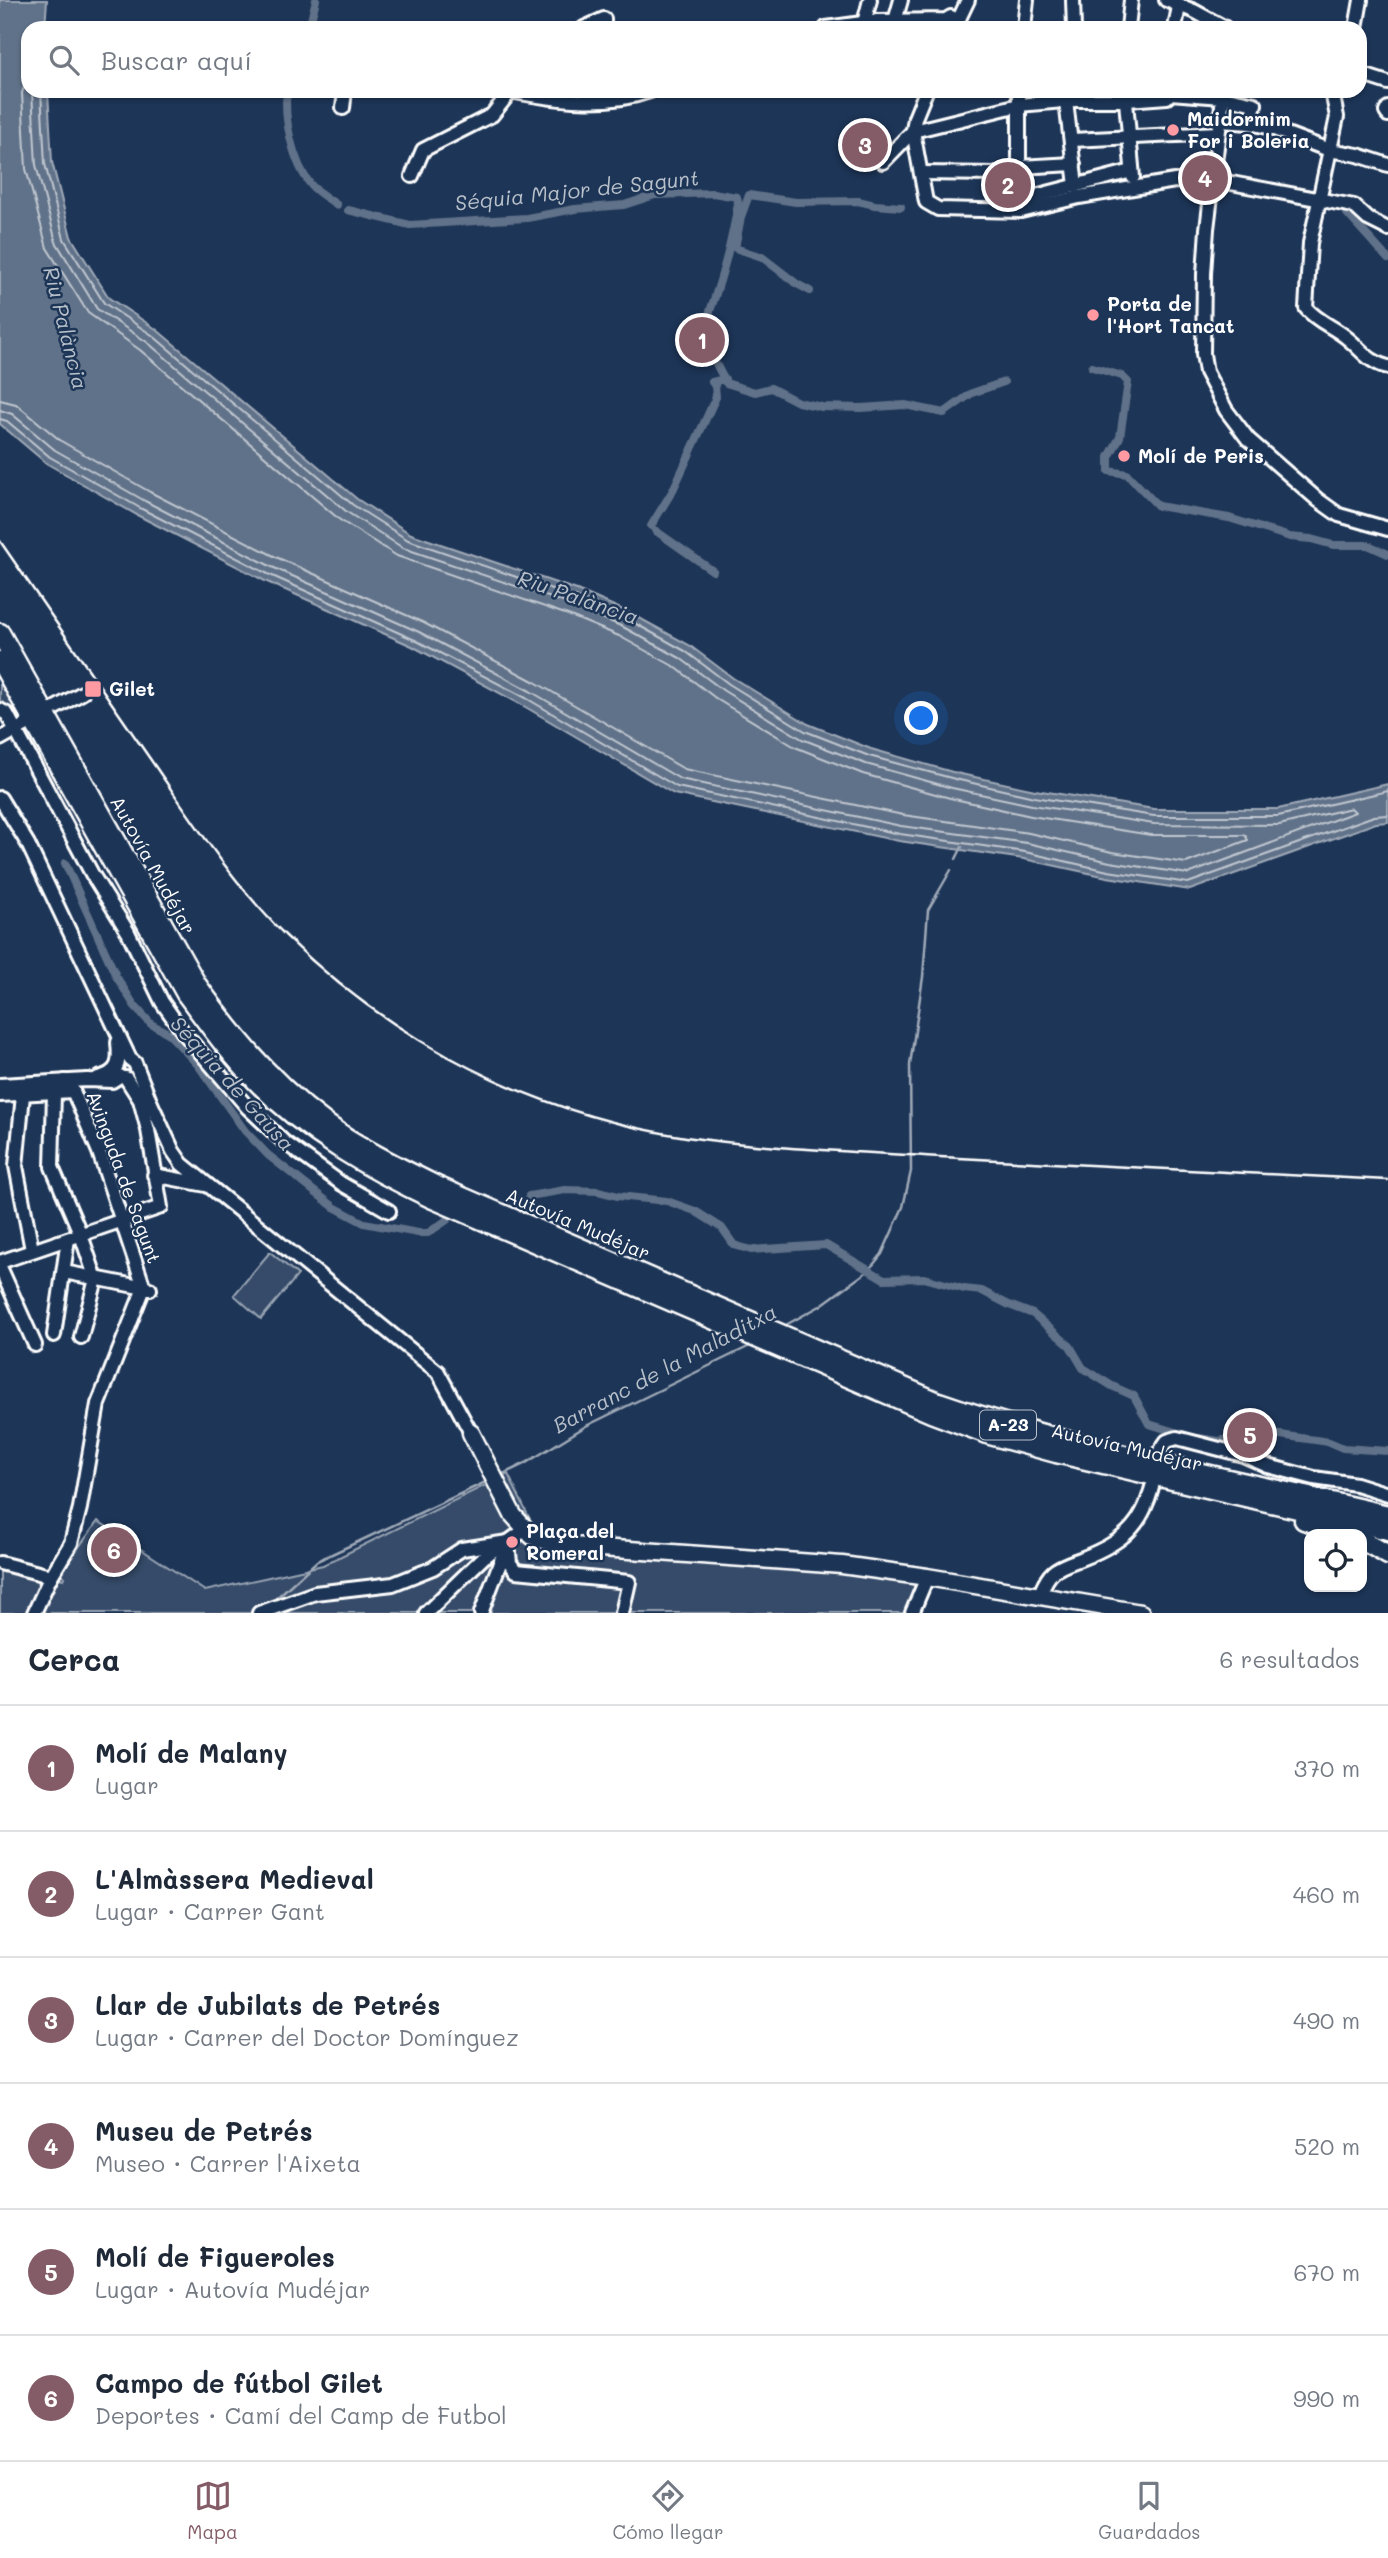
<!DOCTYPE html>
<html lang="es">
<meta charset="utf-8">
<style>
body{margin:0;font-family:Mali,sans-serif;background:#f2f2f3;color:#1f2937}
.controls{position:absolute;right:21px;bottom:21px;display:grid;overflow:hidden;border-radius:14px;box-shadow:0 2px 5px #0004}
.controls button{width:63px;height:63px;display:grid;place-items:center;padding:0;border:0;border-bottom:2px solid #e0e1e3;background:#fff;color:#1f2937;font:35px sans-serif}
.you{position:absolute;left:922px;top:719px;width:24px;height:24px;margin:-18px;border:5px solid #fff;border-radius:50%;background:#1a73e8;box-shadow:0 0 0 10px #1a73e833}
.badge{display:grid;place-items:center;width:46px;height:46px;border-radius:50%;background:#845c67;color:#fff;font-size:23px;font-weight:700}
.pin{position:absolute;translate:-50% -50%;border:4px solid #fff;box-shadow:0 2px 7px #0006}
.list{margin:0;padding:0;list-style:none}
h2{display:flex;justify-content:space-between;align-items:center;height:91px;margin:0;padding:0 28px;font-size:30px}
h2 small{font-size:23px;font-weight:400;color:#747a83}
.list li{display:grid;grid-template-columns:46px 1fr auto;gap:21px;align-items:center;box-sizing:border-box;height:126px;padding:0 28px;border-top:2px solid #e0e1e3}
.list b{display:block;font-size:26px;white-space:nowrap}
.list p{margin:0;font-size:23px;white-space:nowrap;color:#747a83}
.list em{font-size:23px;font-style:normal;color:#747a83}
.icon{flex:none;width:38px;height:38px;fill:none;stroke:currentColor;stroke-width:2;stroke-linecap:round;stroke-linejoin:round}
.map{position:relative;flex:none;width:1388px;height:1613px;overflow:hidden}
.search{position:absolute;background:#fff;box-shadow:0 2px 5px #0004;left:21px;right:21px;top:21px;height:77px;display:flex;align-items:center;gap:18px;box-sizing:border-box;padding:0 24px;border-radius:21px;color:#747a83;font-size:26px}
.sheet{height:847px;background:#fff}
nav{display:flex;justify-content:space-around;align-items:center;box-sizing:border-box;height:98px;border-top:2px solid #e0e1e3;background:#fff;font-size:19px;color:#747a83}
nav a{display:grid;justify-items:center;gap:4px}
nav .on{color:#845c67}
.map>svg:first-child{display:block}
</style>
<div class="map">
<svg width="1388" height="1613" viewBox="0 0 1388 1613">
<rect width="100%" height="100%" fill="#1d3557"/>
<filter id="ink" filterUnits="userSpaceOnUse"><feTurbulence type="fractalNoise" baseFrequency=".0143" numOctaves="2"/><feDisplacementMap in="SourceGraphic" scale="14" xChannelSelector="R" yChannelSelector="G"/><feConvolveMatrix kernelMatrix="1 2 1 2 8 2 1 2 1" color-interpolation-filters="sRGB"/></filter>
<g filter="url(#ink)">
<!-- green -->
<g fill="#364b69" stroke="#9aa5b4" stroke-width="2">
<polygon points="0,675 27,724 16,730 0,710"/>
<polygon points="270,1252 298,1275 261,1319 234,1295"/>
<polygon points="508,1474 539,1538 927,1577 915,1613 0,1613 0,1565 64,1579 65,1577 60,1573 98,1521 205,1591 323,1565"/>
</g>
<!-- water -->
<polygon fill="#617289" stroke="#a0aab8" stroke-width="2" points="0,0 47,0 45,28 28,28 28,91 48,91 52,162 71,237 109,298 156,329 357,499 411,534 577,590 630,613 689,645 733,678 808,724 871,749 956,773 1035,790 1154,809 1278,809 1388,784 1388,822 1376,823 1190,890 1107,877 1024,859 899,841 674,794 522,705 412,646 265,581 137,515 46,463 0,424"/>
<g fill="none" stroke-linecap="round" stroke-linejoin="round">
<!-- shore -->
<g stroke="#c0c7d0" stroke-width="2">
<polyline points="41,91 45,164 64,239 104,303 152,335 353,505 408,540 575,597 627,619 685,651 729,684 805,731 869,756 955,779 1034,797 1154,816 1278,816 1388,791"/>
<polyline points="0,400 16,404 61,441 150,492 276,557 424,623 535,682 684,769 903,815 1029,833 1112,852 1186,863 1248,840 1245,835 1151,835 1031,816 950,798 863,774 795,747 718,700 675,667 619,636 568,615 397,556 340,520 140,350 88,313 47,248 26,169 22,93 28,75"/>
<polyline points="0,410 12,414 55,450 145,501 272,567 419,632 530,691 680,779 901,826 1027,843 1110,862 1188,874 1355,812 1351,808 1279,825 1154,824 1032,805 952,788 866,764 802,739 724,691 680,658 623,627 572,605 403,548 347,512 147,342 97,309 56,242 36,165 32,91"/>
<polyline points="0,419 7,421 50,457 140,508 268,574 415,640 526,698 677,787 900,834 1025,852 1108,871 1188,883 1374,816 1388,815"/>
</g>
<!-- stream -->
<g stroke="#a0aab8" stroke-width="2.5">
<polyline points="956,859 962,847"/>
<polyline points="784,1326 820,1306 868,1271 882,1254 903,1207 911,1171 910,1065 923,977 928,910 951,870"/>
<polyline points="499,1476 526,1463 586,1426 754,1344"/>
<polyline points="272,1602 317,1561 490,1480"/>
</g>
<!-- canal -->
<g stroke="#617289" stroke-width="8">
<polyline points="309,28 316,0"/>
<path d="M287,91C283,118 293,163 311,185C318,193 329,199 337,205"/>
<polyline points="1336,207 1343,209 1388,259"/>
<path d="M348,210L410,225L527,218L575,209L624,205L655,195L713,193L737,197L738,203C732,241 722,278 709,314C705,327 697,326 697,342L702,349"/>
<polyline points="810,291 797,284 762,257 735,248 741,217 749,195 796,202 858,201 875,205 901,207"/>
<polyline points="712,356 726,383 755,392 771,388 798,402 822,407 861,408 905,405 944,413 972,393 1004,382"/>
<polyline points="1092,367 1122,376 1128,382 1120,437 1109,457 1109,471 1127,474 1158,506 1229,518 1290,537 1311,539 1333,545 1368,545 1388,554"/>
<polyline points="651,526 673,490 716,397 715,386 712,382 725,379"/>
<polyline points="656,531 713,571"/>
<polyline points="65,863 116,976 134,1005 151,1024 168,1033 198,1065 245,1131 268,1155 334,1207 364,1223 418,1233 428,1233 447,1220"/>
<polyline points="529,1196 565,1190 598,1191 618,1196 667,1201 695,1211 722,1228 734,1245 751,1250 826,1245 884,1279 924,1278 964,1289 982,1291 1009,1305 1033,1314 1070,1346 1083,1368 1112,1386 1134,1396 1149,1424 1185,1435"/>
<polyline points="1198,1438 1219,1441 1255,1434 1273,1434 1329,1442 1343,1448 1388,1451"/>
</g>
<!-- minor casing -->
<g stroke="#fff" stroke-width="18">
<g id="minor">
<polyline points="1073,0 1074,28"/>
<polyline points="1166,0 1194,11 1225,28"/>
<polyline points="895,21 901,0"/>
<polyline points="864,23 870,0"/>
<polyline points="959,25 958,21 968,0"/>
<polyline points="584,28 604,19 604,28"/>
<polyline points="826,28 877,21 946,20 951,17 958,21"/>
<polyline points="1024,28 1027,0"/>
<polyline points="1128,28 1131,0"/>
<polyline points="1175,28 1179,6"/>
<polyline points="1356,28 1361,0"/>
<polyline points="1360,74 1388,83"/>
<path d="M510,91C556,100 605,107 650,91"/>
<polyline points="926,91 915,118 913,131 926,202 938,209 1021,211 1079,197 1175,181 1226,182 1354,206 1368,219 1388,229"/>
<polyline points="1019,91 1019,167 1021,211"/>
<polyline points="1125,91 1133,177"/>
<path d="M1332,91L1337,117L1310,243L1306,308C1319,323 1333,326 1347,338C1361,349 1369,363 1388,367"/>
<polyline points="1223,97 1207,229 1204,274 1203,354 1206,372 1226,410 1248,439 1318,500 1339,515 1388,529"/>
<polyline points="1066,101 1076,186"/>
<polyline points="343,108 345,91"/>
<polyline points="1388,108 1386,112 1388,115"/>
<polyline points="1220,121 1250,123 1271,128 1329,150 1358,155 1388,165"/>
<polyline points="1072,140 1218,133"/>
<polyline points="883,162 913,131 1019,105 1075,100 1127,100 1167,97 1170,93 1223,97 1255,104 1250,123"/>
<polyline points="1019,167 1074,164"/>
<polyline points="921,173 997,174"/>
<polyline points="412,176 423,150 492,115 511,91"/>
<polyline points="1020,200 1132,171"/>
<polyline points="55,708 82,693"/>
<polyline points="0,710 7,714 92,874 128,932 162,1002 183,1032 248,1108 284,1142 342,1184 389,1211"/>
<polyline points="0,739 27,724"/>
<polyline points="0,798 28,844 130,1059 135,1063 150,1101 173,1151 182,1164 438,1372 471,1433"/>
<path d="M98,1078C120,1073 120,1061 118,1042"/>
<polyline points="0,1085 87,1080 112,1081 120,1076"/>
<polyline points="54,1093 52,1167 81,1235 96,1279 81,1337"/>
<polyline points="0,1095 73,1091"/>
<polyline points="23,1095 16,1166 32,1250"/>
<polyline points="154,1175 206,1185"/>
<polyline points="0,1262 161,1207 148,1130 140,1100 126,1078"/>
<polyline points="0,1267 35,1345"/>
<polyline points="64,1272 150,1289"/>
<polyline points="54,1335 68,1239"/>
<polyline points="1160,1451 1167,1441 1177,1438 1243,1455 1268,1466 1314,1478 1356,1484 1388,1494"/>
<polyline points="508,1542 510,1563 516,1571 629,1582 622,1613"/>
<polyline points="0,1563 46,1575 50,1578"/>
<path d="M1039,1596C1043,1587 1046,1578 1053,1572C1061,1565 1073,1562 1083,1558C1121,1543 1142,1527 1152,1487"/>
<polyline points="34,1613 50,1578 71,1543 80,1508 98,1404 144,1288 99,1152 73,1091 65,1081"/>
<polyline points="259,1613 315,1593 393,1584 433,1568 462,1549 508,1542"/>
<polyline points="426,1613 487,1554 502,1546"/>
<polyline points="481,1613 508,1542 526,1529"/>
<polyline points="912,1613 927,1577"/>
</g>
</g>
<!-- major casing -->
<g stroke="#fff" stroke-width="21">
<polyline id="major" points="471,1433 513,1515 532,1536 558,1545 842,1565 927,1577 1141,1613"/>
</g>
<!-- highway casing -->
<g stroke="#fff" stroke-width="23">
<g id="highway">
<path d="M0,633L197,985C239,1044 285,1098 347,1138C376,1156 406,1171 437,1186L936,1401C1083,1452 1237,1479 1388,1515"/>
<path d="M0,661L186,994C209,1025 231,1056 258,1083C308,1134 369,1169 433,1199L931,1413L990,1435L1056,1453L1388,1530"/>
<polyline points="1304,1520 1346,1534"/>
<polyline points="1362,1540 1388,1555"/>
</g>
</g>
<!-- minor -->
<use href="#minor" stroke="#1d3557" stroke-width="12"/>
<!-- major -->
<use href="#major" stroke="#1d3557" stroke-width="16"/>
<!-- highway -->
<use href="#highway" stroke="#1d3557" stroke-width="18"/>
<!-- rail -->
<path stroke="#fff" stroke-width="2.5" d="M0,541C51,616 103,691 155,766C195,824 235,886 286,936C395,1043 534,1114 686,1137C776,1150 868,1152 958,1158C1101,1166 1245,1173 1388,1180"/>
</g>
</g>
<!-- markers -->
<g fill="#ff9aa2" stroke="#1d3557" stroke-width="2.5">
<circle cx="1173" cy="130" r="7"/>
<circle cx="1093" cy="315" r="7"/>
<circle cx="1124" cy="456" r="7"/>
<rect x="84" y="680" width="18" height="18" rx="3.5"/>
<circle cx="512" cy="1542" r="7"/>
</g>
<g text-anchor="middle" stroke-width="5" stroke-linejoin="round" paint-order="stroke">
<!-- shield labels -->
<rect fill="#1d3557" stroke="#bbc2cd" stroke-width="2" x="980" y="1410.5" width="56" height="29" rx="5"/>
<g font-size="18" font-weight="bold" fill="#fff">
<text x="1008" y="1431">A-23</text>
</g>
<!-- poi labels -->
<g font-size="19" font-weight="bold" fill="#fff" stroke="#1d3557" text-anchor="start">
<text x="1187" y="126">Maidormim<tspan x="1187" dy="22">For i Boleria</tspan></text>
<text x="1107" y="311">Porta de<tspan x="1107" dy="22">l'Hort Tancat</tspan></text>
<text x="1138" y="463">Molí de Peris</text>
<text x="109" y="696">Gilet</text>
<text x="526" y="1538">Plaça del<tspan x="526" dy="22">Romeral</tspan></text>
</g>
<!-- street labels -->
<g font-size="19" fill="#fff" stroke="#1d3557">
<text transform="translate(153 865) rotate(61)" y="7">Autovía Mudéjar</text>
<text transform="translate(124 1177) rotate(70)" y="7">Avinguda de Sagunt</text>
<text transform="translate(578 1224) rotate(23)" y="7">Autovía Mudéjar</text>
<text transform="translate(1127 1447) rotate(13)" y="7">Autovía Mudéjar</text>
</g>
<!-- water labels -->
<g font-size="21" font-style="italic" fill="#b8c0ca" stroke="#1d3557">
<text transform="translate(577 191) rotate(-6)" y="7">Séquia Major de Sagunt</text>
<text transform="translate(65 328) rotate(76)" y="7">Riu Palància</text>
<text transform="translate(578 598) rotate(19)" y="7">Riu Palància</text>
<text transform="translate(232 1084) rotate(48)" y="7">Séquia de Gausa</text>
<text transform="translate(665 1369) rotate(-28)" y="7">Barranc de la Maladitxa</text>
</g>
</g>
</svg>
<div class="controls">
<button><svg class="icon" aria-label="locate" viewBox="0 0 24 24"><circle cx="12" cy="12" r="6"/><path d="M12 2v4M12 18v4M2 12h4M18 12h4"/></svg></button>
</div>
<div class="you"></div>
<div class="pin badge" style="left:702px;top:340px">1</div>
<div class="pin badge" style="left:1008px;top:185px">2</div>
<div class="pin badge" style="left:865px;top:145px">3</div>
<div class="pin badge" style="left:1205px;top:178px">4</div>
<div class="pin badge" style="left:1250px;top:1435px">5</div>
<div class="pin badge" style="left:114px;top:1550px">6</div>
<div class="search"><svg class="icon" aria-label="search" viewBox="0 0 24 24"><circle cx="10" cy="10" r="6"/><path d="M15 15l6 6"/></svg>Buscar aquí</div>
</div>
<section class="sheet">
<h2>Cerca<small>6 resultados</small></h2>
<ul class="list">
<li><span class="badge">1</span><div><b>Molí de Malany</b><p>Lugar</p></div><em>370 m</em></li>
<li><span class="badge">2</span><div><b>L'Almàssera Medieval</b><p>Lugar · Carrer Gant</p></div><em>460 m</em></li>
<li><span class="badge">3</span><div><b>Llar de Jubilats de Petrés</b><p>Lugar · Carrer del Doctor Domínguez</p></div><em>490 m</em></li>
<li><span class="badge">4</span><div><b>Museu de Petrés</b><p>Museo · Carrer l'Aixeta</p></div><em>520 m</em></li>
<li><span class="badge">5</span><div><b>Molí de Figueroles</b><p>Lugar · Autovía Mudéjar</p></div><em>670 m</em></li>
<li><span class="badge">6</span><div><b>Campo de fútbol Gilet</b><p>Deportes · Camí del Camp de Futbol</p></div><em>990 m</em></li>
</ul>
</section>
<nav>
<a class="on"><svg class="icon" aria-label="map" viewBox="0 0 24 24"><path d="M3 6l6-2 6 2 6-2v14l-6 2-6-2-6 2zM9 4v14M15 6v14"/></svg>Mapa</a>
<a><svg class="icon" aria-label="directions" viewBox="0 0 24 24"><path d="M12 3l9 9-9 9-9-9zM9 14v-3h6M13 9l2 2-2 2"/></svg>Cómo llegar</a>
<a><svg class="icon" aria-label="saved" viewBox="0 0 24 24"><path d="M7 4h10v16l-5-4-5 4z"/></svg>Guardados</a>
</nav>
